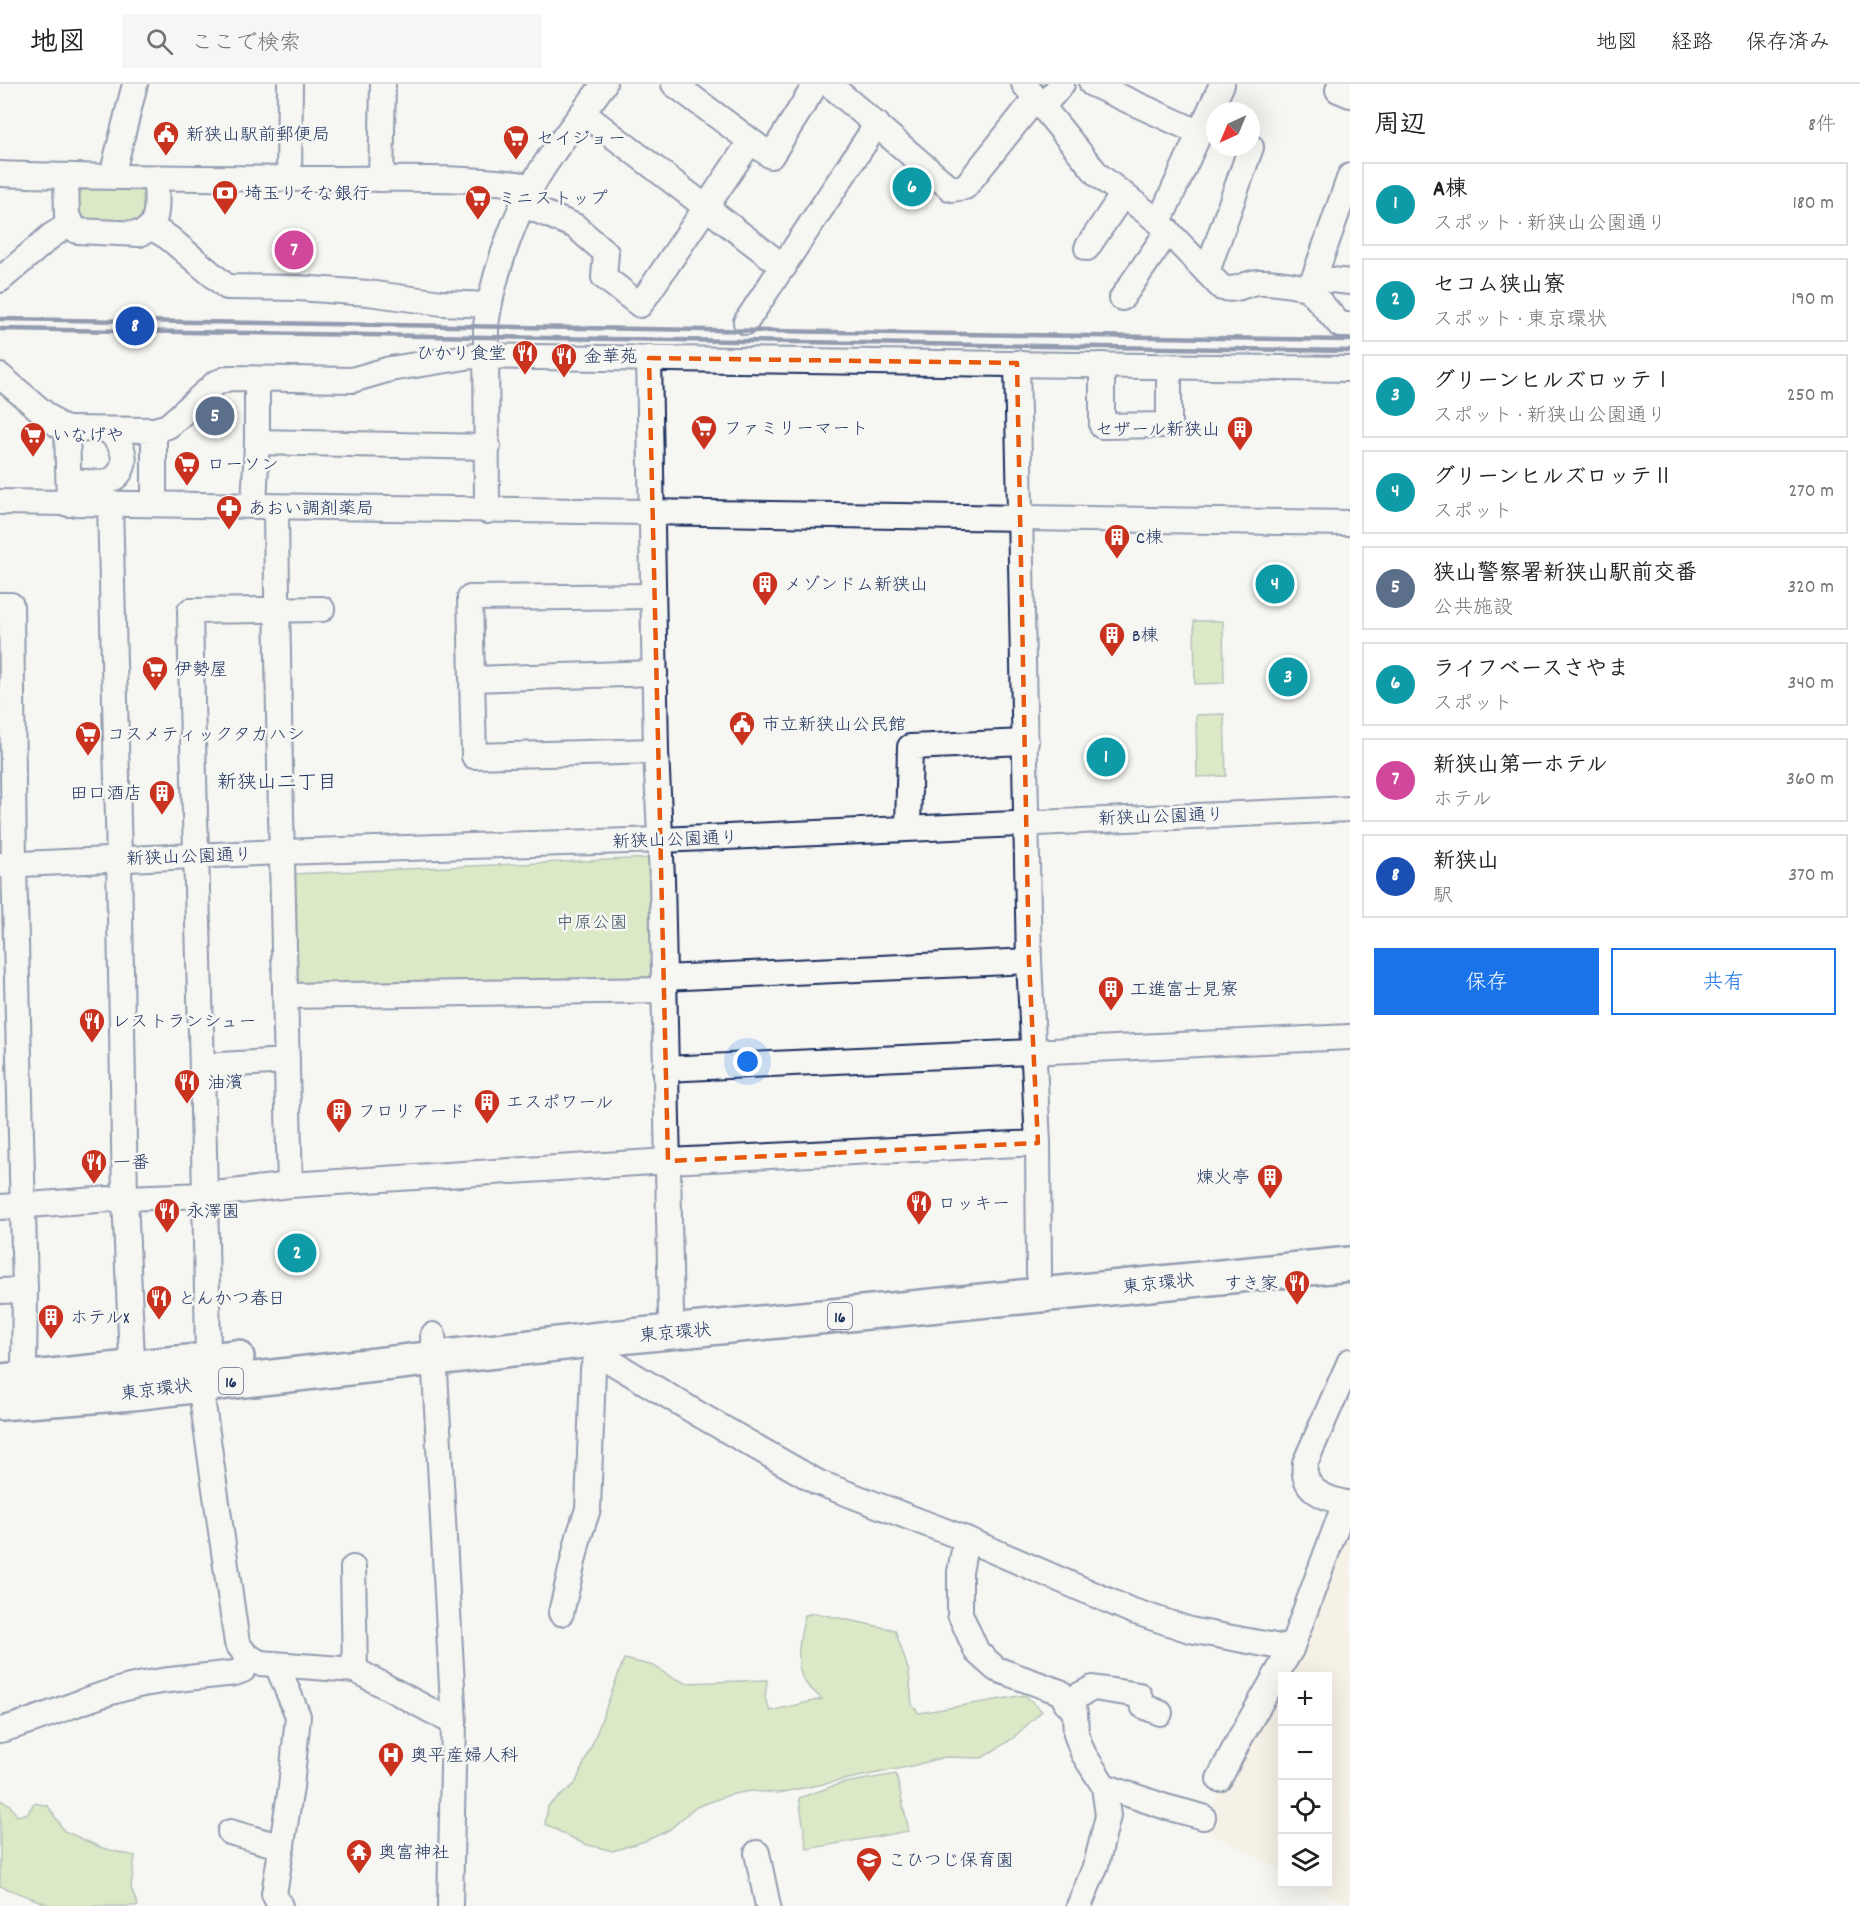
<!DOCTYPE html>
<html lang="ja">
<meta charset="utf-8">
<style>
body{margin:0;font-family:Dekko,"Klee One",sans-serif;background:#f6f6f6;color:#202124}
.controls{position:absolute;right:18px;bottom:18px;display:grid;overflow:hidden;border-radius:0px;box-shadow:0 6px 24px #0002}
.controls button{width:54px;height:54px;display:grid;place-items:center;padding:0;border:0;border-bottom:2px solid #e0e0e0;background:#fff;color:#202124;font:30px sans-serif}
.compass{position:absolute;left:1206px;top:18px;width:54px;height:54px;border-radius:50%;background:#fff;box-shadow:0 6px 24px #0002;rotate:224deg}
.you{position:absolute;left:748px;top:978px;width:21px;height:21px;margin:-15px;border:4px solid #fff;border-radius:50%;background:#1a73e8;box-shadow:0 0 0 9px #1a73e833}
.badge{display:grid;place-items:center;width:39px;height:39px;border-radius:50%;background:#1a73e8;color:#fff;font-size:20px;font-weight:700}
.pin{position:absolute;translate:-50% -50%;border:3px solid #fff;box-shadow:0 2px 6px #0006}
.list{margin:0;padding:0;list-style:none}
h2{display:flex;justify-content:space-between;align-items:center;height:78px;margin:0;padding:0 24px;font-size:26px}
h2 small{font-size:20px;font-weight:400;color:#757577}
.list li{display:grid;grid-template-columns:39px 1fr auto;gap:18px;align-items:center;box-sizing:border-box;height:84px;margin:0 12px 12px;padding:0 12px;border:2px solid #e0e0e0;border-radius:0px}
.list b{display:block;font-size:22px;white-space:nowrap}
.list p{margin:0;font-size:20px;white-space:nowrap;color:#757577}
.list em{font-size:20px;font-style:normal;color:#757577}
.actions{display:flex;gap:12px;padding:18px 24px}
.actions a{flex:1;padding:14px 0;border:2px solid #1a73e8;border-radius:0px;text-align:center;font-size:21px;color:#1a73e8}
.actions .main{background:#1a73e8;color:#fff}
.icon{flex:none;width:33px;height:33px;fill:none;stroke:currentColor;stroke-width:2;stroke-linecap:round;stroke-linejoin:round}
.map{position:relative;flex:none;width:1350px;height:1822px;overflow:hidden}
header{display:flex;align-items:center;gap:36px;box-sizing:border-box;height:84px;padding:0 30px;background:#fff;border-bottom:2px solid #e0e0e0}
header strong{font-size:28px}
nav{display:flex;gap:33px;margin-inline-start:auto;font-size:21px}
.search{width:420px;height:54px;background:#f6f6f6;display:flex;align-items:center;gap:15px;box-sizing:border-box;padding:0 21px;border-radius:0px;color:#757577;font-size:22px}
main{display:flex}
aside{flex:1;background:#fff}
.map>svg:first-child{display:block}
</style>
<header>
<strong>地図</strong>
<div class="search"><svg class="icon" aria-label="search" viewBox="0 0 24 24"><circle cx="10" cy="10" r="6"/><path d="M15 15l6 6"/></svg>ここで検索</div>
<nav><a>地図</a><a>経路</a><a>保存済み</a></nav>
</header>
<main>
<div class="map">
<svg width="1350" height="1822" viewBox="0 0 1350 1822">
<rect width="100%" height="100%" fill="#f6f6f2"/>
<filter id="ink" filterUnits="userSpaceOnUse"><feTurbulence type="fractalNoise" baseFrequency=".0167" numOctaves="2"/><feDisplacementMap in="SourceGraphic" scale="12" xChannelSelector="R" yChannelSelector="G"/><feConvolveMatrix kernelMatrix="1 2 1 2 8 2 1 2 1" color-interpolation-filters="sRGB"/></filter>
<g filter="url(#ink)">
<!-- built -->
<polygon fill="#f5ebda" points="1350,1448 1350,1819 1334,1815 1306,1800 1328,1800 1328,1592 1282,1592 1282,1786 1201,1745 1239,1669 1338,1456"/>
<!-- green -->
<g fill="#bbd992" stroke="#6b8478" stroke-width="1.5">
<path d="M86,102H135L141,105L147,116C146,120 146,127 144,131C137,142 103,137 91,137C78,132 78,124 77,112Z"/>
<polygon points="1194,537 1223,537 1224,599 1195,600"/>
<polygon points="1224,630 1226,692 1197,693 1196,631"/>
<polygon points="652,774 656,890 648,899 297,900 292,790"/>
<path d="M815,1529L895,1546L909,1588L912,1621L919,1629L1025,1611L1042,1627L1012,1655L982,1674L945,1673L912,1682L779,1709L750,1707L729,1711L694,1724L669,1746L645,1757L613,1767L584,1760L545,1740L548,1722L575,1700L594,1656L624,1575L654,1582L669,1592L686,1599L767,1596L765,1614L770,1627L822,1615C817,1610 809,1604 805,1598C793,1582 801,1548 805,1531Z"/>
<polygon points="896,1690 909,1747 807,1765 799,1714 839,1700"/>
<polygon points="0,1716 9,1720 17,1732 28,1729 34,1719 48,1722 64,1747 102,1764 135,1772 131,1804 138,1822 52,1822 0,1802"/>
</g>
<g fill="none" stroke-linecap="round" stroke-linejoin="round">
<!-- minor casing -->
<g stroke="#1b2f5e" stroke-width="28">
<g id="minor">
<polyline points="674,0 771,72 816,0"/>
<polyline points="829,0 951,105 965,103 1036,14"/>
<path d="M1024,0L1098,91L1159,138L1222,204C1241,207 1243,199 1259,198C1275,197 1292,201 1308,204"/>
<polyline points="1092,0 1200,49"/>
<polyline points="1340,0 1338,6 1350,11"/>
<polyline points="1043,22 1062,0"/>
<polyline points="583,29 784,183"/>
<path d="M0,90C108,94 216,94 323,95C393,95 464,92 532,102"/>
<path d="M66,92L67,133L77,147L139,150C162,143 156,114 156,94"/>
<polyline points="112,92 135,0"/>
<polyline points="1350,92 1314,194 1308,204 1340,241 1350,241"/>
<polyline points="289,94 290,0"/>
<polyline points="381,95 383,0"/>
<polyline points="524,121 575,142 606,169 604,193 640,221 750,58"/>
<polyline points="1159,138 1222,0"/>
<polyline points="151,143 169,154 227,203 298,204 368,209 442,219 489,221"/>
<polyline points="1087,164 1123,110"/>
<polyline points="1207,188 1251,63"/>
<polyline points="1314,194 1350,198"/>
<polyline points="0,196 51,152 70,140"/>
<polyline points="1122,214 1168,147"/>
<polyline points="746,238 877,40"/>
<polyline points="649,274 656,667 662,794 671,1230"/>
<polyline points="1017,279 1029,877 1038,1059 1039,1190"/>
<polyline points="1102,281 1102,342 1169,341 1169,282"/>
<polyline points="0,292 58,341 67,345"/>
<polyline points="154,346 168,342 216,299 229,294 352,296 390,285 473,272 1350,285"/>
<polyline points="257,358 488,363"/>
<path d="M69,397C80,397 92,399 103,398C121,397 129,377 120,361C118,356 112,351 108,346"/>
<polyline points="0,418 1350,439"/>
<polyline points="69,420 67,345 154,346 154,420"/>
<polyline points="110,420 119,775 125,1114 133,1299"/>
<polyline points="254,422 257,358 257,295"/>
<path d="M276,423C278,649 284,875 290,1101"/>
<path d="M487,427L486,242C491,199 511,141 532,102C552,66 580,33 604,0"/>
<polyline points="653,512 470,514 474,672 656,667"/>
<polyline points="0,521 11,521 14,780 25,1206 24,1282"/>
<polyline points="472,595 655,589"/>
<polyline points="908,744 910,663 1026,658"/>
<polyline points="0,781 281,768 661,756 1350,725"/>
<polyline points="663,894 1029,877"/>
<polyline points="286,912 664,906"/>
<polyline points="203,982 287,977"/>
<polyline points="665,985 1350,953"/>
<polyline points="0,1123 125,1114 206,1111 290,1101 668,1077 1038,1059"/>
<polyline points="0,1207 25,1206"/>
<polyline points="433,1251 454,1639 450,1822"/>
<polyline points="600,1255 602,1267 610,1277 700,1331 817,1398 966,1455 1130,1526 1190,1546 1291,1565"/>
<path d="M208,1276C205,1026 195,777 190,527L322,525"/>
<path d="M1350,1277L1305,1379C1301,1407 1326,1415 1350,1420"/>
<polyline points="200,1300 237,1559 246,1571 260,1579 355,1586 353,1484"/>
<polyline points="966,1455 960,1488 960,1530 977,1568 996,1585 1060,1608 1075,1629 1076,1650 1083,1669 1104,1702 1108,1732 1096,1781 1079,1822"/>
<polyline points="561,1529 579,1452 588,1425 593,1285 596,1276 602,1267"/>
<polyline points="277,1581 298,1632 291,1703 274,1810 280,1822"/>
<polyline points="355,1586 454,1639"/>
<polyline points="1066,1618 1093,1604 1139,1611 1143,1622 1160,1629"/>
<path d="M0,1646C40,1636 76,1618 115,1607C153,1595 196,1594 235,1589L243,1586L251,1575"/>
<polyline points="1219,1695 1239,1656 1291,1565 1345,1419"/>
<polyline points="1104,1702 1166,1723 1203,1733"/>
<polyline points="230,1748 282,1763"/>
<polyline points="757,1769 768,1822"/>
</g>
</g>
<!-- highway casing -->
<g stroke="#1b2f5e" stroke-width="38">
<g id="highway">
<polyline points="2,1297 237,1273"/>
<polyline points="0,1319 133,1309 600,1255 1350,1180"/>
</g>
</g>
<!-- minor -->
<use href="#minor" stroke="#f6f6f2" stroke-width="24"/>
<!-- highway -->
<use href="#highway" stroke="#f6f6f2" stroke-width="33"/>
<!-- rail -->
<g stroke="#1b2f5e" stroke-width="4.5">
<polyline points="0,235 1350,256"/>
<polyline points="0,245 1350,267"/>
</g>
</g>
</g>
<!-- marked area -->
<path d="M0 0H1350V1822H0ZM649,274L1017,279L1029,877L1038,1059L668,1077Z" fill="#f6f6f2" fill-opacity=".55" fill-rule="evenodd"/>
<path fill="none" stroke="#e8590c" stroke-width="4.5" stroke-dasharray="12 8" stroke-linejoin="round" d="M649,274L1017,279L1029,877L1038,1059L668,1077Z"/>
<!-- icons -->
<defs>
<g id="civic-pin" transform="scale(1.35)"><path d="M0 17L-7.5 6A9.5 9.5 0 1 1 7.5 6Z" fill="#c8321e" stroke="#f6f6f2"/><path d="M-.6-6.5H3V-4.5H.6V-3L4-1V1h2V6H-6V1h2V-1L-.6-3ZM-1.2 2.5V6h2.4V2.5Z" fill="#fff"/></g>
<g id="supermarket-pin" transform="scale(1.35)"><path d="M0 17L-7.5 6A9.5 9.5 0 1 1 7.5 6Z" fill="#c8321e" stroke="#f6f6f2"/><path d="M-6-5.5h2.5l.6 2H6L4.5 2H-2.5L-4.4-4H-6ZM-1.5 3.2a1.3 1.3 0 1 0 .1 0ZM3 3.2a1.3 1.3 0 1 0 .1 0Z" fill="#fff"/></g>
<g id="bank-pin" transform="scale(1.35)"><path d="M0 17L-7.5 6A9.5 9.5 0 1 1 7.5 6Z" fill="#c8321e" stroke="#f6f6f2"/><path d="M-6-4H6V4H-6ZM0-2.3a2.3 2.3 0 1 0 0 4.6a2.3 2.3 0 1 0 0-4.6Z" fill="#fff"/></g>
<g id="restaurant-pin" transform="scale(1.35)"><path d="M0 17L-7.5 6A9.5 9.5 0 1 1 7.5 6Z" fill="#c8321e" stroke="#f6f6f2"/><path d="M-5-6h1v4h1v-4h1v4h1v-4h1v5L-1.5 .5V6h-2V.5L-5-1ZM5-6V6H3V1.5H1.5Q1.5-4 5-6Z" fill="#fff"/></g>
<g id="building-pin" transform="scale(1.35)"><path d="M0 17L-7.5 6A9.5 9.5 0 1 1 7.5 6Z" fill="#c8321e" stroke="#f6f6f2"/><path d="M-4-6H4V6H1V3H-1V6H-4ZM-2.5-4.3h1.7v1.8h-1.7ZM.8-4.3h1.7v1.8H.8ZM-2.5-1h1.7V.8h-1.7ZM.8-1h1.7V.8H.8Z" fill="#fff"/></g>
<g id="pharmacy-pin" transform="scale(1.35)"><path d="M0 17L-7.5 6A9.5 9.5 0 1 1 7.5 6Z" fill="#c8321e" stroke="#f6f6f2"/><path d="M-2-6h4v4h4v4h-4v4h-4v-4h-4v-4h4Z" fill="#fff"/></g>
<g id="hospital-pin" transform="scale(1.35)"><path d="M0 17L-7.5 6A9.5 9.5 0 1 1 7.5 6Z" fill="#c8321e" stroke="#f6f6f2"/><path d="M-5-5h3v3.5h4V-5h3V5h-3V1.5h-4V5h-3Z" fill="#fff"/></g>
<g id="temple-pin" transform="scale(1.35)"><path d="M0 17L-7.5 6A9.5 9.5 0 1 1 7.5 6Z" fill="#c8321e" stroke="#f6f6f2"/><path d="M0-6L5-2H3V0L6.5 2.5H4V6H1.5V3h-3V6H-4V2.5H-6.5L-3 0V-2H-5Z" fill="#fff"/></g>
<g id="school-pin" transform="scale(1.35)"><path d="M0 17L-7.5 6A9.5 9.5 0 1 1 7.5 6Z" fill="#c8321e" stroke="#f6f6f2"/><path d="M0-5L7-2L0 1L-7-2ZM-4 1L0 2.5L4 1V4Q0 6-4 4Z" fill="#fff"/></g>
</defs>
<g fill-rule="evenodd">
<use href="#civic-pin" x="166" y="50"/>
<use href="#supermarket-pin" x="516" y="54"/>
<use href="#bank-pin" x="225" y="109"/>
<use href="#supermarket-pin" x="478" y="114"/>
<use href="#restaurant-pin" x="525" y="269"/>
<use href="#restaurant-pin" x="564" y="272"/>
<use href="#supermarket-pin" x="704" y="344"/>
<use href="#building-pin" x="1240" y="345"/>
<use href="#supermarket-pin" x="33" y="351"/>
<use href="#supermarket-pin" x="187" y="380"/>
<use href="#pharmacy-pin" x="229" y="424"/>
<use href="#building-pin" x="1117" y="453"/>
<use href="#building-pin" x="765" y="500"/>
<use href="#building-pin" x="1112" y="551"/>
<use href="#supermarket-pin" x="155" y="585"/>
<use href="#civic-pin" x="742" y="640"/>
<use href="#supermarket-pin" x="88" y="650"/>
<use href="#building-pin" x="162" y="709"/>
<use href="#building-pin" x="1111" y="905"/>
<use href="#restaurant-pin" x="92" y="937"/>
<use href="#restaurant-pin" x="187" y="998"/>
<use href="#building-pin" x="487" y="1018"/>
<use href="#building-pin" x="339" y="1027"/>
<use href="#restaurant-pin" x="94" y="1078"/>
<use href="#building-pin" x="1270" y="1093"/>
<use href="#restaurant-pin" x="919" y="1119"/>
<use href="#restaurant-pin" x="167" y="1127"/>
<use href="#restaurant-pin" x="1297" y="1199"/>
<use href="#restaurant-pin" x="159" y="1214"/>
<use href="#building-pin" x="51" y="1233"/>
<use href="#hospital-pin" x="391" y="1671"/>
<use href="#temple-pin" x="359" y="1768"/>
<use href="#school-pin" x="869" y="1776"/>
</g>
<g text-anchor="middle" stroke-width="5" stroke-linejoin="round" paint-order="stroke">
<!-- shield labels -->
<g fill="#f6f6f2" stroke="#5d6b8a" stroke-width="1.5">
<rect x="828" y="1219" width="24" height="26" rx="4.5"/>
<rect x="219" y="1284" width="24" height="26" rx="4.5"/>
</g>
<g font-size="16" font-weight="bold" fill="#1b2f5e">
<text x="840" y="1238">16</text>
<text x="231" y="1303">16</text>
</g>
<!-- poi labels -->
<g font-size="18" fill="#1b2f5e" stroke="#f6f6f2" text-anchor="start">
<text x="186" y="56">新狭山駅前郵便局</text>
<text x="536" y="60">セイジョー</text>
<text x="244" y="115">埼玉りそな銀行</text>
<text x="498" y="120">ミニストップ</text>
<text x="506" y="275" text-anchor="end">ひかり食堂</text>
<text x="584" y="278">金華苑</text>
<text x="724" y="350">ファミリーマート</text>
<text x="1220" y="351" text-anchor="end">セザール新狭山</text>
<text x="52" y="357">いなげや</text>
<text x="207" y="386">ローソン</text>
<text x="248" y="430">あおい調剤薬局</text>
<text x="1136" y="459">C棟</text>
<text x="784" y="506">メゾンドム新狭山</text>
<text x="1132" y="557">B棟</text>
<text x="174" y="591">伊勢屋</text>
<text x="762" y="646">市立新狭山公民館</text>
<text x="107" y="656">コスメティックタカハシ</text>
<text x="142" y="715" text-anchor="end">田口酒店</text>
<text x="1130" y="911">工進富士見寮</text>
<text x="112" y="943">レストランシュー</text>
<text x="207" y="1004">油濱</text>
<text x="506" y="1024">エスポワール</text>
<text x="358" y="1033">フロリアード</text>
<text x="113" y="1084">一番</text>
<text x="1250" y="1099" text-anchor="end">煉火亭</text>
<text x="938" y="1125">ロッキー</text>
<text x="186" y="1133">永澤園</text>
<text x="1278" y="1205" text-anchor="end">すき家</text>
<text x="178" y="1220">とんかつ春日</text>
<text x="70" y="1239">ホテルX</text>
<text x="410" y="1677">奥平産婦人科</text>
<text x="378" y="1774">奥富神社</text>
<text x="888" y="1782">こひつじ保育園</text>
</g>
<!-- street labels -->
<g font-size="18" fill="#1b2f5e" stroke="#f6f6f2">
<text transform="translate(1161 732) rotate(-2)" y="6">新狭山公園通り</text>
<text transform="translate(675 755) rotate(-2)" y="6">新狭山公園通り</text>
<text transform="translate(189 772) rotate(-2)" y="6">新狭山公園通り</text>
<text transform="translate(1158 1199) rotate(-6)" y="6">東京環状</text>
<text transform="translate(675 1248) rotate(-5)" y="6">東京環状</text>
<text transform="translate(156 1305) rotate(-7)" y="6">東京環状</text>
</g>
<!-- park labels -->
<g font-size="18" fill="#435a6b" stroke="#f6f6f2">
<text x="592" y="844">中原公園</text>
</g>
<!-- neighbourhood labels -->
<g font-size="20" fill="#1b2f5e" stroke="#f6f6f2">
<text x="277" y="704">新狭山二丁目</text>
</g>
</g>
</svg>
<div class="controls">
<button>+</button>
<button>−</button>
<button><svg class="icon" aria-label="locate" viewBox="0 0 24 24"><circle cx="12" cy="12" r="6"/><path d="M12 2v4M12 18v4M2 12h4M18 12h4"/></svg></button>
<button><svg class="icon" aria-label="layers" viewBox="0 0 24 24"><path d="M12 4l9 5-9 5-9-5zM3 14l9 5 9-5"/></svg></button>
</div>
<svg class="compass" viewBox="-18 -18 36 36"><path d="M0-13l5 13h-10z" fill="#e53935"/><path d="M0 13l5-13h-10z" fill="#757577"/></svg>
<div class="you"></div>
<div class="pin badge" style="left:1106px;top:673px;background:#0f9aa8">1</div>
<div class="pin badge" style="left:297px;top:1169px;background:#0f9aa8">2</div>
<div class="pin badge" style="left:1288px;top:593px;background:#0f9aa8">3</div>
<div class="pin badge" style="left:1275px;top:500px;background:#0f9aa8">4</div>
<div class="pin badge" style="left:215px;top:332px;background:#5c6f8a">5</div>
<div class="pin badge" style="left:912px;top:103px;background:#0f9aa8">6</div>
<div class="pin badge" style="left:294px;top:166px;background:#d1479c">7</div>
<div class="pin badge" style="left:135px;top:242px;background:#1a4fb4">8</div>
</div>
<aside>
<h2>周辺<small>8件</small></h2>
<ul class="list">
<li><span class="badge" style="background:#0f9aa8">1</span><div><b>A棟</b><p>スポット · 新狭山公園通り</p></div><em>180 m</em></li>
<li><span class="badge" style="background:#0f9aa8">2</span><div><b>セコム狭山寮</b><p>スポット · 東京環状</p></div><em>190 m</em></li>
<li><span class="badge" style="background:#0f9aa8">3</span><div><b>グリーンヒルズロッテⅠ</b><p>スポット · 新狭山公園通り</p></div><em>250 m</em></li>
<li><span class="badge" style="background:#0f9aa8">4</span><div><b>グリーンヒルズロッテⅡ</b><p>スポット</p></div><em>270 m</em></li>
<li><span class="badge" style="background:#5c6f8a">5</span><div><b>狭山警察署新狭山駅前交番</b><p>公共施設</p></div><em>320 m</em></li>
<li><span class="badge" style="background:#0f9aa8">6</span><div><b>ライフベースさやま</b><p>スポット</p></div><em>340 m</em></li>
<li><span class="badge" style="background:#d1479c">7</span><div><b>新狭山第一ホテル</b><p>ホテル</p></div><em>360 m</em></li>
<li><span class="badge" style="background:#1a4fb4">8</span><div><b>新狭山</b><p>駅</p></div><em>370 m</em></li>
</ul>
<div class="actions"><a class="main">保存</a><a>共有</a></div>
</aside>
</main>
